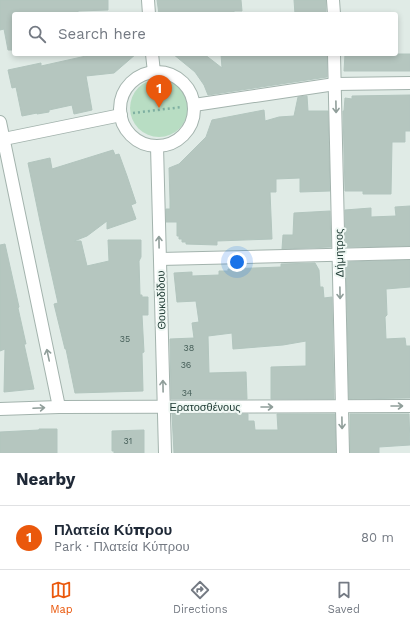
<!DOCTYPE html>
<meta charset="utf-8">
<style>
body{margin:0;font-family:"Work Sans",sans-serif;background:#f2f2f3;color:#1f2937}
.you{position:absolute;left:237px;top:262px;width:14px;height:14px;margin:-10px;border:3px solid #fff;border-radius:50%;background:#1a73e8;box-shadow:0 0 0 6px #1a73e833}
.badge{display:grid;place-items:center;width:26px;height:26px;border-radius:50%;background:#ea580c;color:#fff;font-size:13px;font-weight:700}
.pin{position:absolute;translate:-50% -33px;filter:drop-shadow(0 1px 2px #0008)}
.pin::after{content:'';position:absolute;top:21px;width:14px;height:12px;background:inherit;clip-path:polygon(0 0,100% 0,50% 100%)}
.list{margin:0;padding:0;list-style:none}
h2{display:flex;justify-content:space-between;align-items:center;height:52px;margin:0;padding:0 16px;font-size:17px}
h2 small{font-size:13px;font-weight:400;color:#747a83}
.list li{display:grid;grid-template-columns:26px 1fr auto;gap:12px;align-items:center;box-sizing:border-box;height:64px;padding:0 16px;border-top:1px solid #e0e1e3}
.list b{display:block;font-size:15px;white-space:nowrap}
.list p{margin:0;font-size:13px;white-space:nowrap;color:#747a83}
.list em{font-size:13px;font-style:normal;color:#747a83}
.icon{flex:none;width:22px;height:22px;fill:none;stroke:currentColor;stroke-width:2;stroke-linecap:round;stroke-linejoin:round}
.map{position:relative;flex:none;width:410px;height:453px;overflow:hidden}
.search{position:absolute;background:#fff;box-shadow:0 2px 6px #0003;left:12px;right:12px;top:12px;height:44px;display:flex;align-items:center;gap:10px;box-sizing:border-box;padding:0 14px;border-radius:4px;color:#747a83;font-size:15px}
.sheet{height:116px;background:#fff}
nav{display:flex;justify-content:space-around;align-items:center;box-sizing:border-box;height:56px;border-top:1px solid #e0e1e3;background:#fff;font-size:11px;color:#747a83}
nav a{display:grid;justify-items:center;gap:2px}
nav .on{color:#ea580c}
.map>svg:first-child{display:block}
</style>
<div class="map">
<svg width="410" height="453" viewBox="0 0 410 453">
<rect width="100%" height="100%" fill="#e0ebe6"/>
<!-- green -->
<circle fill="#b8ddc3" cx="159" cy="108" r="29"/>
<!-- building -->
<g fill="#b5c6bf" stroke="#b2c5be">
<polygon points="0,0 108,0 108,10 78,11 78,14 14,14 14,50 8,50 4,29 0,30"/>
<polygon points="157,0 241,0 242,11 234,11 234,14 159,14"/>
<polygon points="294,0 326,0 326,13 295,14"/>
<polygon points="95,54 136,54 114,73 86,76 92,110 74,114 72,105 49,110 49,112 37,114 37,113 22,116 16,87 12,88 8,70 41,63 41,66"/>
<polygon points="173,54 204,54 222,68 221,54 327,54 327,77 208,95 204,85 195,72"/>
<polygon points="345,54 410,54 410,71 344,71"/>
<polygon points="410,95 410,131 405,131 405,142 392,142 391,194 363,194 363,191 345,191 343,111 344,111 345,98 352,99 352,96"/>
<polygon points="307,96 308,111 328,111 330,191 300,192 300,178 276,179 276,192 270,192 272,239 217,241 217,245 186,244 186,242 182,242 182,239 179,239 179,236 177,236 177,222 166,222 166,209 170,209 170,200 169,168 179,164 206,137 212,120 264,110 265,121 279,117 294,116 298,97"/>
<polygon points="113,150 115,155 119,154 127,176 136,203 131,205 136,219 107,229 107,221 87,236 74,241 81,241 87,266 109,261 108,240 141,240 141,257 139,261 140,295 142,295 142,297 148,297 148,315 142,315 144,352 142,353 143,391 75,393 66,349 65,349 54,304 58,303 42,231 28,163 50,158 52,169"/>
<polygon points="410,206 410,246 346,247 345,210 371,208 371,217 396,216 395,207"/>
<polygon points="330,211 331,247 282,249 283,235 293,235 294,213"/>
<polygon points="5,244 19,307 18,308 26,344 24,344 34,389 4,392 5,349 0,351 0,245"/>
<polygon points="410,260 410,287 386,289 387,315 385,317 386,339 405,338 406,346 410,346 410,398 349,399 346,262"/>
<polygon points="315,263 319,270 320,287 323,287 324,298 332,297 334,399 271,399 271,367 306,366 306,341 283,345 233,349 232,333 208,336 209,373 246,372 247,399 171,399 170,339 194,338 192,323 199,322 196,301 177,302 174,273 192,272 192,276 219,275 219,271 228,271 228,269 281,267 281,264"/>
<polygon points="172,414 248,414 248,421 254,421 255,430 278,430 277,414 335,414 336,453 174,453"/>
<polygon points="350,414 409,414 410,445 379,447 379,453 350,453"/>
<polygon points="39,429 57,429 57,453 0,453 0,432 39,430"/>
<polygon points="144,430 144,453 114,453 114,451 112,451 112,431"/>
</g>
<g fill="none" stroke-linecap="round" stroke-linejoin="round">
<!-- minor casing -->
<g stroke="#a3b3ad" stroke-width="14">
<g id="minor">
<polyline points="148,0 149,14"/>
<polyline points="333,0 334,14"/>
<polyline points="152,54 154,72"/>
<polyline points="334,54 343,453"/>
<circle cx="157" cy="109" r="37"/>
<polyline points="194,105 335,84 410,83"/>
<polyline points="0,122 59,407"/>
<polyline points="0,141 4,139 121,115"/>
<polyline points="157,146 165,453"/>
<polyline points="160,259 410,253"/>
<polyline points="0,409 59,407 410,406"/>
</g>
</g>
<!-- path -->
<polyline stroke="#7fb0a2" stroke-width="2.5" stroke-dasharray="2 3" stroke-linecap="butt" points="133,113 182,107"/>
<!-- minor -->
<use href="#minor" stroke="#fff" stroke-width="12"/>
</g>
<!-- one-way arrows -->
<defs><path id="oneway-shaft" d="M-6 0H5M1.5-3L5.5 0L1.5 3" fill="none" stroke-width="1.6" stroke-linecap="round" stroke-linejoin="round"/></defs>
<g stroke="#909e9a">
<use href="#oneway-shaft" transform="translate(336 107) rotate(89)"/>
<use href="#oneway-shaft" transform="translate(159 242) rotate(-91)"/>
<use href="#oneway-shaft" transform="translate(340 293) rotate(89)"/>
<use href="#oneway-shaft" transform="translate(48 355) rotate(-102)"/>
<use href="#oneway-shaft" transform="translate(163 386) rotate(-91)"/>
<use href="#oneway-shaft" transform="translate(397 406)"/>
<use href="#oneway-shaft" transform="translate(267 407)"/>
<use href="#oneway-shaft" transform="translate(39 408) rotate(-3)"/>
<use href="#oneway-shaft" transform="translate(342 423) rotate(89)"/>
</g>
<g text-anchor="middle" stroke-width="4" stroke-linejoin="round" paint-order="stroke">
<!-- number labels -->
<g font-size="9" fill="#455e58">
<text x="125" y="342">35</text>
<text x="189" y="351">38</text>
<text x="186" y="368">36</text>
<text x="187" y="396">34</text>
<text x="128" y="444">31</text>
</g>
<!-- street labels -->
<g font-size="11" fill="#203c35" stroke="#f0f8f4">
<text transform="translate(339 253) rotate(-91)" y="4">Δήμητρος</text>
<text transform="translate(161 300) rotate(-91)" y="4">Θουκυδίδου</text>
<text x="205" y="411">Ερατοσθένους</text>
</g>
</g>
</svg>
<div class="you"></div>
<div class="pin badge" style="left:159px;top:108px">1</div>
<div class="search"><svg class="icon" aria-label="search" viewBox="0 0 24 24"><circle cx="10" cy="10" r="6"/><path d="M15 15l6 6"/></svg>Search here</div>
</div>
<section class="sheet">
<h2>Nearby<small></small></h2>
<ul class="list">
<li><span class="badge">1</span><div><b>Πλατεία Κύπρου</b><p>Park · Πλατεία Κύπρου</p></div><em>80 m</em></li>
</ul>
</section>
<nav>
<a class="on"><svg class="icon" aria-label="map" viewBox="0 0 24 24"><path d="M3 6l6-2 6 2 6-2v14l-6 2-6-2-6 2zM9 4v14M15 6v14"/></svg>Map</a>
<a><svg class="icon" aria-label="directions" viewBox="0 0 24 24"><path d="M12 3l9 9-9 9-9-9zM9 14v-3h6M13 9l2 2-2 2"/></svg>Directions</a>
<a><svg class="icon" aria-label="saved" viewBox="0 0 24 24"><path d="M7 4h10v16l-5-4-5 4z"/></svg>Saved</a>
</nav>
